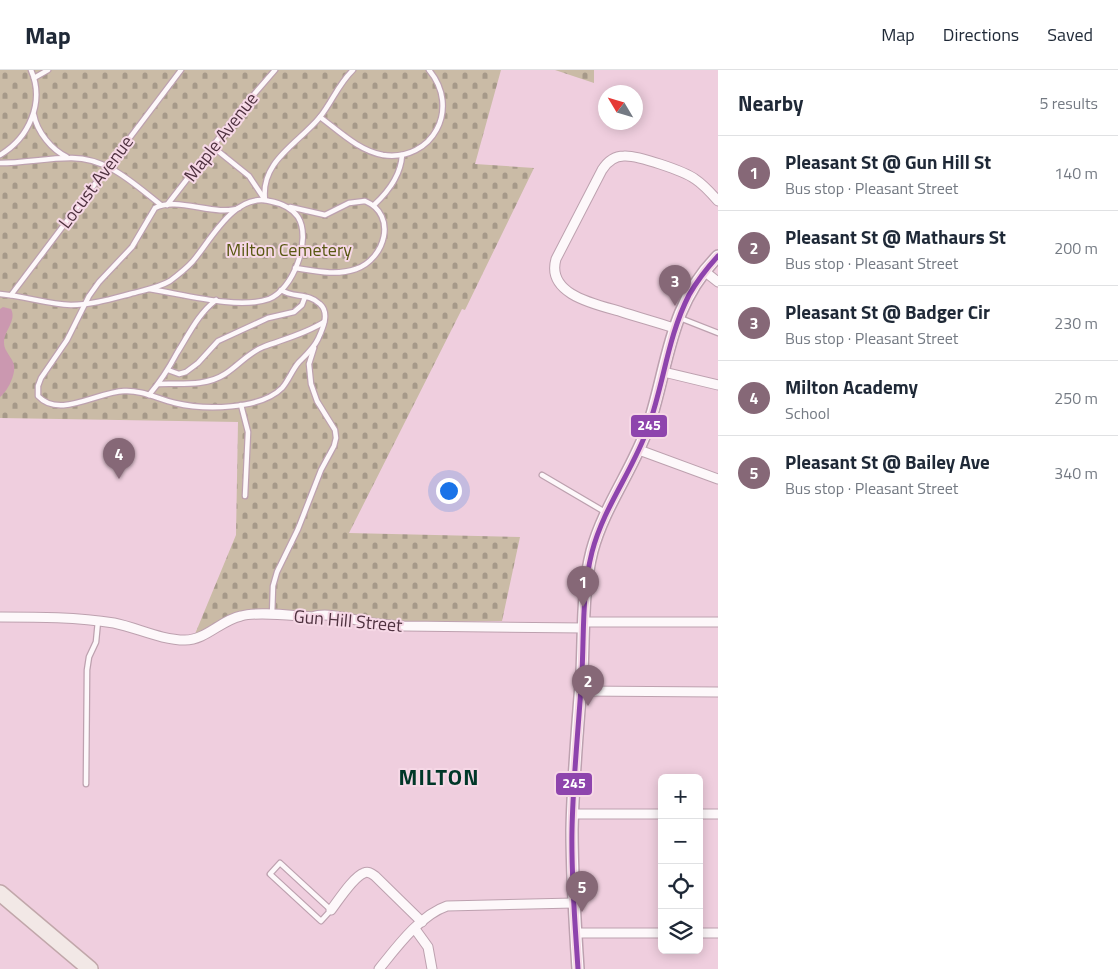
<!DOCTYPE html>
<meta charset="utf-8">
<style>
body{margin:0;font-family:"Titillium Web",sans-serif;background:#f2f2f3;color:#1f2937}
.controls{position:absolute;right:15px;bottom:15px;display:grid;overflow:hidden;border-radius:8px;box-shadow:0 2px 12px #0003}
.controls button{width:45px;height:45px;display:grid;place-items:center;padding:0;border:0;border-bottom:1px solid #e0e1e3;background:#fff;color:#1f2937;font:25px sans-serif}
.compass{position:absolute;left:598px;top:15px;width:45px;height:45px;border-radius:50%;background:#fff;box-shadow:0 2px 12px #0003;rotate:308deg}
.you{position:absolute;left:448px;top:420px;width:18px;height:18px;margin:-12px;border:4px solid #fff;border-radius:50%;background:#1a73e8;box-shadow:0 0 0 8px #1a73e833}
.badge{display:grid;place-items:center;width:32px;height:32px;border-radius:50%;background:#866877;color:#fff;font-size:16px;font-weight:700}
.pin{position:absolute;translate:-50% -41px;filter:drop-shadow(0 1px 2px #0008)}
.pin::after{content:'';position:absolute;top:26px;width:18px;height:15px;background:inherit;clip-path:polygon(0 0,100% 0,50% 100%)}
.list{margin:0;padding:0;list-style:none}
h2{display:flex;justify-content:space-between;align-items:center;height:65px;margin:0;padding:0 20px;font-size:21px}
h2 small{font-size:16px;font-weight:400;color:#747a83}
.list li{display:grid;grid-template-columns:32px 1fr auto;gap:15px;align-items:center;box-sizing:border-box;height:75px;padding:0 20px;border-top:1px solid #e0e1e3}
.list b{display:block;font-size:19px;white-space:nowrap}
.list p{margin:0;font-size:16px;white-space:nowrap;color:#747a83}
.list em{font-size:16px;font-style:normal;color:#747a83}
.icon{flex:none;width:28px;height:28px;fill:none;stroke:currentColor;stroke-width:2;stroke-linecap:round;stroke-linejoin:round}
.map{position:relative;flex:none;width:718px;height:899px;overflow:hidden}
header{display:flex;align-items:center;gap:30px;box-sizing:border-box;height:70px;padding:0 25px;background:#fff;border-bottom:1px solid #e0e1e3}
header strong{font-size:24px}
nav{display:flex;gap:28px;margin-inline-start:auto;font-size:18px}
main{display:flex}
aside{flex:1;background:#fff}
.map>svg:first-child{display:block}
</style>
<header>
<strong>Map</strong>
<nav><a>Map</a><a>Directions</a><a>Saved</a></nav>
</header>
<main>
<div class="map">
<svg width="718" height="899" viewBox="0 0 718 899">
<defs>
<pattern id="cemetery-stones" width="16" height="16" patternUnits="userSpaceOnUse" patternTransform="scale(1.25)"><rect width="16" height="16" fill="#cabba6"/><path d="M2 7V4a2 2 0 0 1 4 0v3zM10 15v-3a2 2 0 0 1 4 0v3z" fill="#a69989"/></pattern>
</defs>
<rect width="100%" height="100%" fill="#efcede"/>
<!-- cemetery -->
<g fill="url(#cemetery-stones)">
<polygon points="0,0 501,0 475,94 534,98 465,240 462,239 349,463 520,467 502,551 414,552 379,551 331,543 249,540 229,546 195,564 236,465 238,352 0,348"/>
<polygon points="555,0 594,0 594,13"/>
</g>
<!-- water -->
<path fill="#cb98b0" d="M3,237L11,239C17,251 4,260 4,273C4,281 12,287 14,295C16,305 7,322 0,327V239Z"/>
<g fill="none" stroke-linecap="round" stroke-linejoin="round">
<!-- service casing -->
<g stroke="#bda1af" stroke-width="7">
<g id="service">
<polyline points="34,8 48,0"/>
<path d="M34,45C37,62 52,80 67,87"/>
<path d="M320,47C339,61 359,81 383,85C433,92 461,38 429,0"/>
<polyline points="213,77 249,106 263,127"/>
<path d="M0,85C29,68 45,32 31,0"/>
<path d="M0,93C24,93 47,88 70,88C107,87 134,114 161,135"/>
<path d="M265,130C260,91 299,73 320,47C332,32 339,13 353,0"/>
<polyline points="167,135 243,37 275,0"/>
<path d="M374,135C388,122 401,105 402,85"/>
<path d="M290,137L325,145L349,133L365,131C398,145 385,189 356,199C336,206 315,201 295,198"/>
<path d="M239,138C216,147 176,126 155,138L132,177L99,212L89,226L67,270L41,308L38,316V326C59,349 97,322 124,321C142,320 158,329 175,333C204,340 260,340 282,318C289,310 292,300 299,292C306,285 314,278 318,269C323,258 330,243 320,234C309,223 293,228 281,220"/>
<path d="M0,224C24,226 47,234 71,235C91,235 111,229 130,224C144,220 158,218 170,211C178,205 186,199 193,191C211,170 234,123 269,131C280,133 291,137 298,147C312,169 293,220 269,229C238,240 182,224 149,219"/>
<polyline points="11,225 181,0"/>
<polyline points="680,248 718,263"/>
<polyline points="168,300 179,304 186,302 198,293 218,271 268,248 294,242 302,235 305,227"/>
<path d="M158,314C180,313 205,317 225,304C239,295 248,283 263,277C284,269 305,264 324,252"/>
<path d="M149,325C160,312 169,298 177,283C189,264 198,244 216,230"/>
<polyline points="241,335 248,362 245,426"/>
<polyline points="542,405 605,442"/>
<polyline points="272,545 273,516 277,502 298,459 321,400 334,376 336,368 335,360 317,331 311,314 309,294 314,278"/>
<polyline points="86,714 87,600 89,587 96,572 98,551"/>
<polygon points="280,793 331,840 321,851 270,804"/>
</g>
</g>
<!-- minor casing -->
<g stroke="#bda1af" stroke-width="11">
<g id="minor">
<polyline points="704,201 718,212"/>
<path d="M674,258C656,252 637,247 619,241C594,234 546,224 556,189L602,100C607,92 614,86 624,86C637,85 684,101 695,109C704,115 711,123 718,131"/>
<polyline points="664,302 718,315"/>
<polyline points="639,380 718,409"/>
<path d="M0,547C38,547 77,547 114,553C138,558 161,570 185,570C206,570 221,550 241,546C258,541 294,546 313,547C327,541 357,551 372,553C383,555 393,555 404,556L584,558"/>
<polyline points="585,552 718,552"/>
<polyline points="580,621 718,622"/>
<polyline points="573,744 662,744"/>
<polyline points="699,744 718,744"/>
<path d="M331,840C338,831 353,807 364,803C368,801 371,803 375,806L422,852"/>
<polyline points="415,859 428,877 432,899"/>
<polyline points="576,863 662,863"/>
<polyline points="699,863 718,863"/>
<path d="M379,899C396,878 420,845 447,836L574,833"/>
</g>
</g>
<!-- tertiary casing -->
<g stroke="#bda1af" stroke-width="14">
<path id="tertiary" d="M578,899C575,853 572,806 572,760C573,707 578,654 582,601C584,562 582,520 592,481C604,436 634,398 649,354C669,292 669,235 718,186"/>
</g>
<!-- primary casing -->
<g stroke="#c1a7aa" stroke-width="18">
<polyline id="primary" points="0,823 90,899"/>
</g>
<!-- service -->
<use href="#service" stroke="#fdf8fa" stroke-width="4.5"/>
<!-- minor -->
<use href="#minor" stroke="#fdf8fa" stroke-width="9"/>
<!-- tertiary -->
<use href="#tertiary" stroke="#fdf8fa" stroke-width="11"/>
<!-- primary -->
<use href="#primary" stroke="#f2e8e6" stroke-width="15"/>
<!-- bus-1 casing -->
<g stroke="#f6d8e6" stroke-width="9">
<path id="bus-1" d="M578,899C575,853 571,806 572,760C573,707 579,654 582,602C584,562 582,521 592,482C604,436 634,399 649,355C664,312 668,266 689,225C697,211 707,198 718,186"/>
</g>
<!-- bus-1 -->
<use href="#bus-1" stroke="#8e44ad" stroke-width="5"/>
</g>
<g text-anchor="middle" stroke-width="4" stroke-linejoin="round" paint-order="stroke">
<!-- street labels -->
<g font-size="18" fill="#4e313f" stroke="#f6d8e6">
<text transform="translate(221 67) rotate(-52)" y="6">Maple Avenue</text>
<text transform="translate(96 112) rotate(-53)" y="6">Locust Avenue</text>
<text transform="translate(348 551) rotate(5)" y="6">Gun Hill Street</text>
</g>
<!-- park labels -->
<g font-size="18" fill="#595812" stroke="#f6d8e6">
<text x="289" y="186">Milton Cemetery</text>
</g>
<!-- district labels -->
<g font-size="22" font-weight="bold" letter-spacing="1" fill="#003728" stroke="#f6d8e6">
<text x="439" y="715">MILTON</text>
</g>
</g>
<g stroke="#f6d8e6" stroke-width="2">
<rect x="630" y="344" width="38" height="24" rx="5" fill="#8e44ad"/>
<rect x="555" y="702" width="38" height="24" rx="5" fill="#8e44ad"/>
</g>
<g font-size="14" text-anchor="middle" font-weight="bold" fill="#fff">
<text x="649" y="360">245</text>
<text x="574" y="718">245</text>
</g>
</svg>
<div class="controls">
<button>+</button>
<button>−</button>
<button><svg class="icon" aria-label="locate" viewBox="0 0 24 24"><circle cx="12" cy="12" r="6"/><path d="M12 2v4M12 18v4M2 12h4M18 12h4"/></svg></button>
<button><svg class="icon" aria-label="layers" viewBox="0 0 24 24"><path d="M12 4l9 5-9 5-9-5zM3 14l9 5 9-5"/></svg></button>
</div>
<svg class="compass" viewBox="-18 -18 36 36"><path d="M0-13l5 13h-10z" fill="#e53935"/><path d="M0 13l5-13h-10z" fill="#747a83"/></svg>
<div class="you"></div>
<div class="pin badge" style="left:583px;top:537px">1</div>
<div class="pin badge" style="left:588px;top:636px">2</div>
<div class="pin badge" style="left:675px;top:236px">3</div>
<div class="pin badge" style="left:119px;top:409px">4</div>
<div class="pin badge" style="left:582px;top:842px">5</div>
</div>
<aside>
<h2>Nearby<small>5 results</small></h2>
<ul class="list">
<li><span class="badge">1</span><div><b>Pleasant St @ Gun Hill St</b><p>Bus stop · Pleasant Street</p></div><em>140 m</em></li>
<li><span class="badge">2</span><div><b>Pleasant St @ Mathaurs St</b><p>Bus stop · Pleasant Street</p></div><em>200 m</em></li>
<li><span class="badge">3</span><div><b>Pleasant St @ Badger Cir</b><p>Bus stop · Pleasant Street</p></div><em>230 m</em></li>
<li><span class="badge">4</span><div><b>Milton Academy</b><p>School</p></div><em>250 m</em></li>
<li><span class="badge">5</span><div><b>Pleasant St @ Bailey Ave</b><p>Bus stop · Pleasant Street</p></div><em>340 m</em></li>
</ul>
</aside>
</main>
